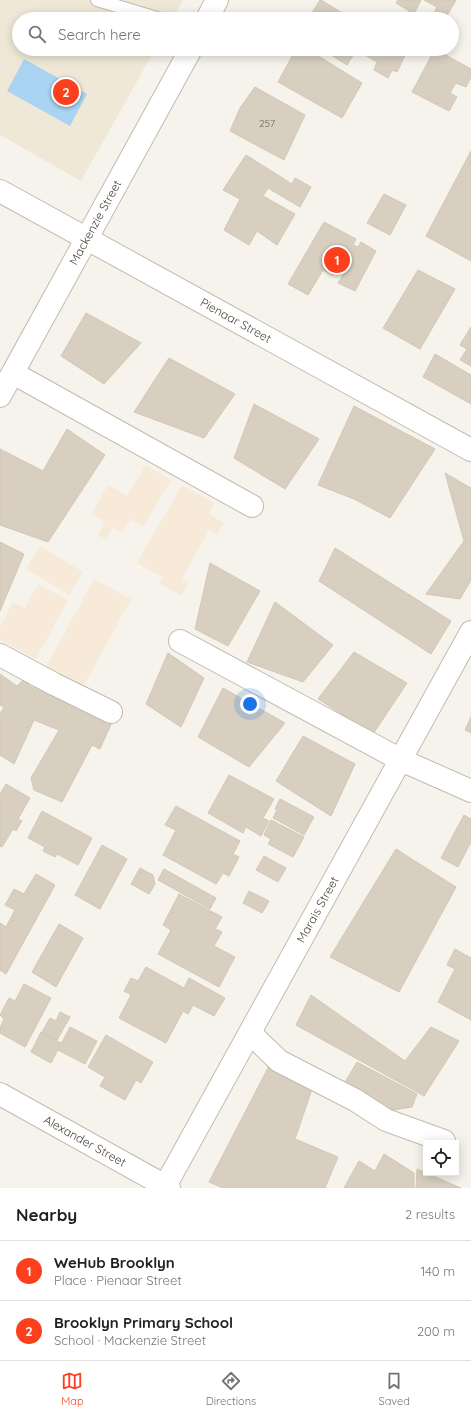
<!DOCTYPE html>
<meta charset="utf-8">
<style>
body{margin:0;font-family:Quicksand,sans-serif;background:#f2f2f2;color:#202124}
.controls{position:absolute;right:12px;bottom:12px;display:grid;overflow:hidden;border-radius:0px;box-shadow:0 2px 10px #0003}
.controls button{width:36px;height:36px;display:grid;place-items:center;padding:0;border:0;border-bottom:1px solid #e0e0e0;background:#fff;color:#202124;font:20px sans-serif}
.you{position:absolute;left:250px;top:704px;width:14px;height:14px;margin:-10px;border:3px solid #fff;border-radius:50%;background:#1a73e8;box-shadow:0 0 0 6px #1a73e833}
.badge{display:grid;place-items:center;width:26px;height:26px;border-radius:50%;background:#fc3f1d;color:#fff;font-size:13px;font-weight:700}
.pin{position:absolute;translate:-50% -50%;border:2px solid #fff;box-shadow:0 1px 4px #0006}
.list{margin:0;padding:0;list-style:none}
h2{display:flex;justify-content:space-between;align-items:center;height:52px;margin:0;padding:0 16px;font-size:17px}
h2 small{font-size:13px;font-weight:400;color:#757577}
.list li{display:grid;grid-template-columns:26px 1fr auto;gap:12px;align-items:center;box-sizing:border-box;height:60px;padding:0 16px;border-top:1px solid #e0e0e0}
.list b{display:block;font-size:15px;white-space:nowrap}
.list p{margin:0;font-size:13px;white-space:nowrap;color:#757577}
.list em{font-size:13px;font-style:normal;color:#757577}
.icon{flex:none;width:22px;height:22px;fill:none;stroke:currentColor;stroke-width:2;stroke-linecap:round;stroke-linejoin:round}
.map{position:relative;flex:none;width:471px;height:1188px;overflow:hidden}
.search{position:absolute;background:#fff;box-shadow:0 2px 10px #0003;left:12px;right:12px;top:12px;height:44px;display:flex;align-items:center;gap:10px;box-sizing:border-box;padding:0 14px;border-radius:22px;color:#757577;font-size:15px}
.sheet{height:172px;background:#fff}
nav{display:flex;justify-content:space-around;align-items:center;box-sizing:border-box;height:56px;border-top:1px solid #e0e0e0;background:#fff;font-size:11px;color:#757577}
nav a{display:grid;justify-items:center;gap:2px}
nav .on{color:#fc3f1d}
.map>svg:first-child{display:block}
</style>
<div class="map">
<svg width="471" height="1188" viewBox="0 0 471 1188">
<rect width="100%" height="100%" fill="#f6f3ec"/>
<!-- commercial -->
<g fill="#f7ead8">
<polygon points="146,465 171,480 143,527 130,519 122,533 113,527 106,539 98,535 105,522 91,514 108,485 127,496"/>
<polygon points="182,485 214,503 209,514 224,523 217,535 209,530 182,579 189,583 181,596 159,583 163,577 137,563"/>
<polygon points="40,546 83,572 69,595 26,569"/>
<polygon points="94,579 131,599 82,689 45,669"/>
<polygon points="38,584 68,600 36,659 0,640 0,627 13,602 25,608"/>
</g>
<!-- education -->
<polygon fill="#efe8d6" points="0,0 183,0 172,19 19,19 19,49 155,49 81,181 0,135"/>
<!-- water -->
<polygon fill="#a9d4f2" points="24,59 87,94 70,126 7,91"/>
<!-- building -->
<g fill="#d8cfc1" stroke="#d3c7b4">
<polygon points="320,0 321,0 352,19 308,19"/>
<polygon points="398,0 421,0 414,14 396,3"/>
<polygon points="424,0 456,0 445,19 431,19 437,7"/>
<polygon points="296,49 307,49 362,83 342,118 278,82"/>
<polygon points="322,49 357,49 347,65"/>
<polygon points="362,49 408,49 397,72 392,70 388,78 374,70 377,62 360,52"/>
<polygon points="435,49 471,69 471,77 466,87 456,83 450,93 457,97 449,111 412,92"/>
<polygon points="255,87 305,115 284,160 230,131 240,108"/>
<polygon points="471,151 471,261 426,236"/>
<polygon points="246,155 292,184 295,178 311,187 300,207 268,188 263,196 295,214 277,245 257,231 249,245 224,230 240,199 223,190"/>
<polygon points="384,194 406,205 390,235 367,223"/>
<polygon points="324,222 356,239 353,245 358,247 361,242 376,251 355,291 338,283 345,272 337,268 333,275 323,270 308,295 288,284"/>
<polygon points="418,270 455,289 420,349 383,328"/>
<polygon points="86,313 141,343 104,384 61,356"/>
<polygon points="471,327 471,366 460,360 467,349 460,345"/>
<polygon points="435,354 471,375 471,404 423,377"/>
<polygon points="169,358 235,394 204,438 134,412"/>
<polygon points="254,404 319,439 285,489 234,458"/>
<polygon points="354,406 435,449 390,518 354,499 318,485"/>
<polygon points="67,429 105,455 48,542 0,525 0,449 43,471"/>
<polygon points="445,473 471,488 471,580 460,599 426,594 464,541"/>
<polygon points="0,542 24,554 0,611"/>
<polygon points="335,548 451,621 431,654 319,581"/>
<polygon points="210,563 260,591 228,646 195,629"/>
<polygon points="275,602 333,645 303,682 247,662"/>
<polygon points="354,652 407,683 373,734 318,699"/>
<polygon points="168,653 204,678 181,727 146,704"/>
<polygon points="0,674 17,686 23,680 33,688 37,681 112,722 100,749 92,745 62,802 34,790 31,778 59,730 34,720 14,764 0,755 0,714 4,707 0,705"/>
<polygon points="223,688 285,723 249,767 198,737"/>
<polygon points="471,717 471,733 465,730"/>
<polygon points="303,736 355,764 331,816 276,781"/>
<polygon points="229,775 274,799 263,818 269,821 261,836 246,827 243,833 208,813"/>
<polygon points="6,784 30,798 18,819 22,821 16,831 13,829 2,847 0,846 0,794"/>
<polygon points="280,799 314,817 304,835 273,818 277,810 275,809"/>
<polygon points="176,806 240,841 233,854 239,857 229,876 223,873 216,884 163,855 176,830 165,825"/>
<polygon points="42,811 92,838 78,865 57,854 55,857 43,851 45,847 28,838"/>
<polygon points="464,815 471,819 471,842 458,867 441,858"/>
<polygon points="271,820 304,837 293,857 268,844 271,839 264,835"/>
<polygon points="102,845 127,859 100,909 75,895"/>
<polygon points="396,849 456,887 399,992 330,957"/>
<polygon points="264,856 286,868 278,882 256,870"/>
<polygon points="140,868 153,875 155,884 149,894 131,884"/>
<polygon points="164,869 216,898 210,909 158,880"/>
<polygon points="36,874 55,885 6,974 0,970 0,923 6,927 15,910 5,905 14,889 24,894"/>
<polygon points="249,891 269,901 262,913 243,903"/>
<polygon points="179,894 222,917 215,929 222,932 214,946 235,957 219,987 158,954 171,930 163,925"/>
<polygon points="59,924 83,938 56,987 32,972"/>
<polygon points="455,949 471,958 471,1020 438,1002 455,969 447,965"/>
<polygon points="146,967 184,988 189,978 225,998 214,1016 193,1005 188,1014 183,1011 166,1043 119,1018 131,995 124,991 131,978 138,981"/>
<polygon points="24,984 51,998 25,1047 0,1033 0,1028 4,1019 0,1015 9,998 15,1001"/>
<polygon points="311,995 405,1061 431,1027 459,1041 424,1096 296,1025"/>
<polygon points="60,1012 70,1017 57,1040 42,1032 50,1018 56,1021"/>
<polygon points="70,1027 97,1041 85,1064 58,1050"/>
<polygon points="41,1032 61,1043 51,1063 31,1052"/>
<polygon points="106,1035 153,1062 141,1083 136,1080 125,1100 100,1086 105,1077 88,1067"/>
<polygon points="271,1062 314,1083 295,1139 338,1157 325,1188 223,1188 209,1182"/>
<polygon points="357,1062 417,1094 412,1107 387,1111 342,1087"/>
<polygon points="384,1154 414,1173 414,1188 344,1188 359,1161 375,1171"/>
<polygon points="417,1169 461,1188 416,1188"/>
</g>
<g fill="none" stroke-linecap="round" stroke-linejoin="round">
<!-- lane casing -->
<g stroke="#c2bbae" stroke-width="14">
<polyline id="lane" points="97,0 160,19"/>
</g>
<!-- street casing -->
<g stroke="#c2bbae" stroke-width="24">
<g id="street">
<polyline points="207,19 217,0"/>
<path id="s1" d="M0,191L471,450"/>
<polyline points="13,373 252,506"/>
<path id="s2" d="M0,396L191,49"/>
<polyline points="180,641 401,760 471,791"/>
<polyline points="0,655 54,684 111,712"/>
<polyline points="250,1033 279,1061 355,1100 386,1120 444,1141"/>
<path id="s3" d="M0,1094L169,1188"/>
<path id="s4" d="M164,1188L471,632"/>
</g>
</g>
<!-- lane -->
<use href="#lane" stroke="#fff" stroke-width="12"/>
<!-- street -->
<use href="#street" stroke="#fff" stroke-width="22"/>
</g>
<g text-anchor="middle" stroke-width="3" stroke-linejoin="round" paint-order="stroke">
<!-- number labels -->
<g font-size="10" fill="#6e675b">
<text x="267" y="127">257</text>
</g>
<!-- street labels -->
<g font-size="12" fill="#4b4439" stroke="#fff">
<text dy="4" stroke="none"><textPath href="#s2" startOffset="198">Mackenzie Street</textPath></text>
<text dy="4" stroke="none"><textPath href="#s1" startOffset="269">Pienaar Street</textPath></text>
<text dy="4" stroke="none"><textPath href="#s4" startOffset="318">Marais Street</textPath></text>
<text dy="4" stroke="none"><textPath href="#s3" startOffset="97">Alexander Street</textPath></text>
</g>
</g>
</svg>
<div class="controls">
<button><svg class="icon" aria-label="locate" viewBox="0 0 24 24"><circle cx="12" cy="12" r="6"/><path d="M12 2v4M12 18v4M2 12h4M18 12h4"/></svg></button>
</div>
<div class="you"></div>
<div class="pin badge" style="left:337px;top:260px">1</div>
<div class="pin badge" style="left:66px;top:92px">2</div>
<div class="search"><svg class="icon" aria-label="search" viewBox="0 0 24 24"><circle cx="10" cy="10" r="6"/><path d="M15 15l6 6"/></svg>Search here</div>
</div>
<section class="sheet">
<h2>Nearby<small>2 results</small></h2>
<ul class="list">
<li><span class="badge">1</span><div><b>WeHub Brooklyn</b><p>Place · Pienaar Street</p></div><em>140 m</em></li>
<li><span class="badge">2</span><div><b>Brooklyn Primary School</b><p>School · Mackenzie Street</p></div><em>200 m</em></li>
</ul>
</section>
<nav>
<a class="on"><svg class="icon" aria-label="map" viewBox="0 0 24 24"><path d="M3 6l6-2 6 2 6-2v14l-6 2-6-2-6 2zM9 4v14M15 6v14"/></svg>Map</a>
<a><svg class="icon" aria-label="directions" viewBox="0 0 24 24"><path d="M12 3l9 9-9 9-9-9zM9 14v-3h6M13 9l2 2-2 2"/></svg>Directions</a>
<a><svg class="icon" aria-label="saved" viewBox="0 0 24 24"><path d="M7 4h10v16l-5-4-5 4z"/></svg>Saved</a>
</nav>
